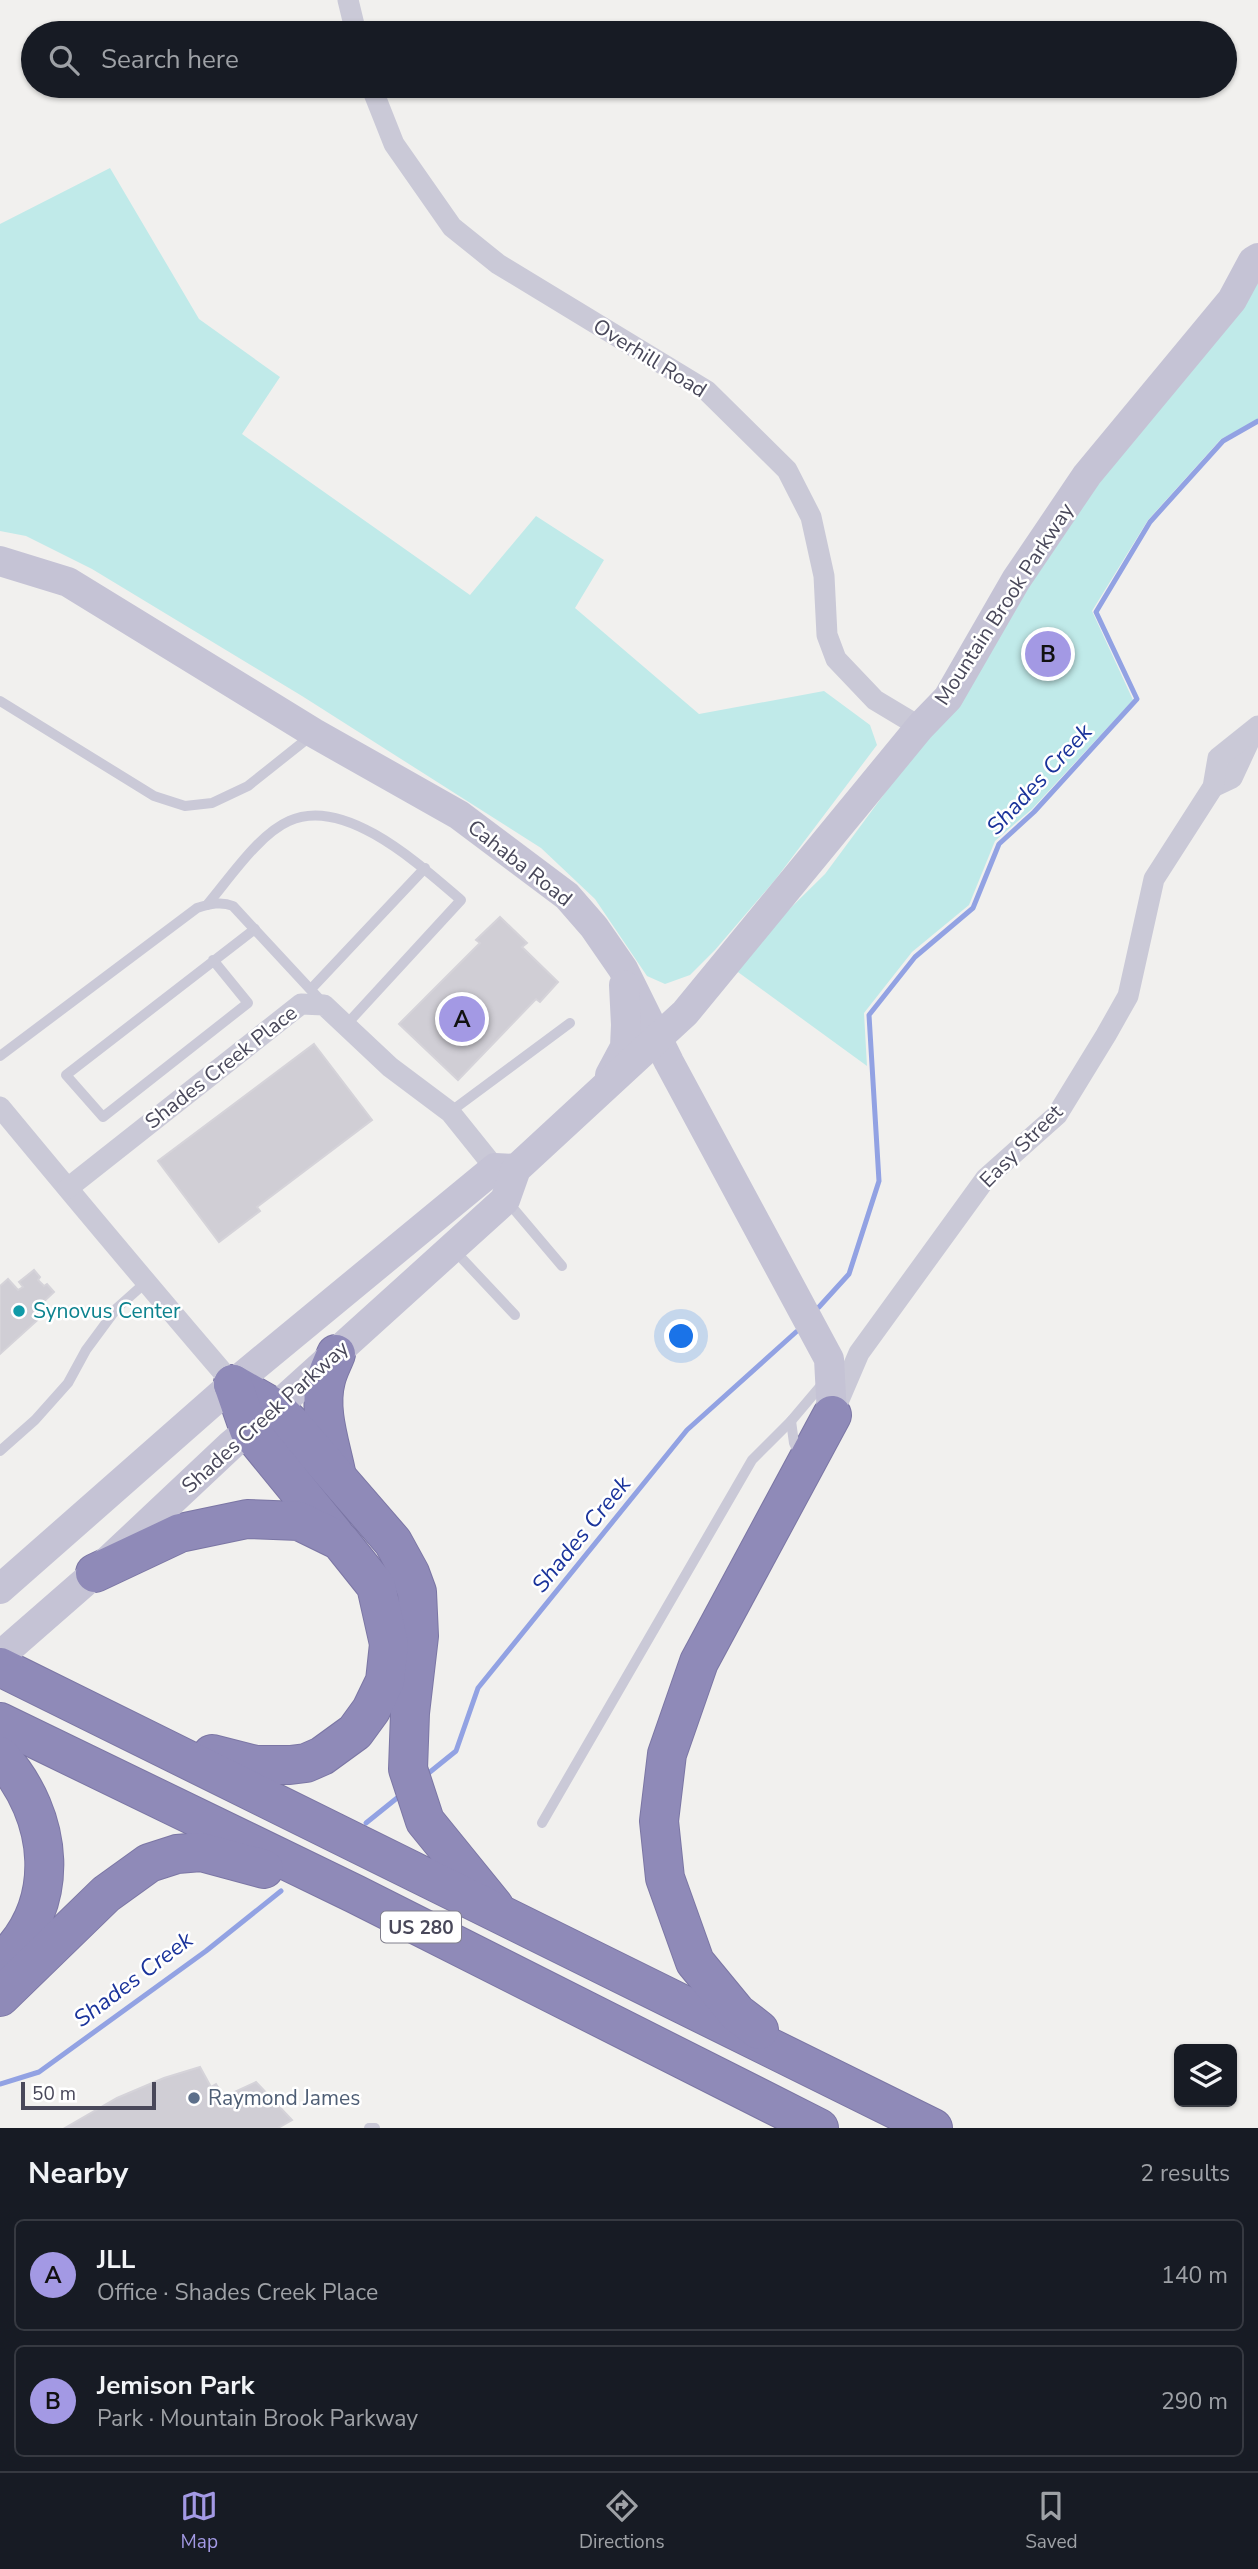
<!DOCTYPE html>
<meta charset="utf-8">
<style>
body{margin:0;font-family:"Nunito Sans",sans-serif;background:#242831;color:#f1f3f6}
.controls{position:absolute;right:21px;bottom:21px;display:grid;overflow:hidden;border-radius:10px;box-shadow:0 2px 5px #0004}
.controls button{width:63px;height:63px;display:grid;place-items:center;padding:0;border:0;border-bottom:2px solid #363941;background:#171b24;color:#f1f3f6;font:35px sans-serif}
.scale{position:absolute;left:21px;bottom:18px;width:135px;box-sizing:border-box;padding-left:7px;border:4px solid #49485a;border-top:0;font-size:19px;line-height:24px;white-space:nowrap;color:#49485a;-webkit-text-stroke:5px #fff;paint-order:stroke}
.you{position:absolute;left:682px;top:1337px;width:24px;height:24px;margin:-18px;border:5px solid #fff;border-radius:50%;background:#1a73e8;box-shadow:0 0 0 10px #1a73e833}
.badge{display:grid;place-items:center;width:46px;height:46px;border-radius:50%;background:#a399e4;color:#111;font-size:23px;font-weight:700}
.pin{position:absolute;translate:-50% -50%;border:4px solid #fff;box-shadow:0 2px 7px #0006}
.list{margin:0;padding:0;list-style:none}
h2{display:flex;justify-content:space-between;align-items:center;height:91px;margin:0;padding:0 28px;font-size:30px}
h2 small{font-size:23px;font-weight:400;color:#9ea1a6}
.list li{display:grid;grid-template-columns:46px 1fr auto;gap:21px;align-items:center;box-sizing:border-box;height:112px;margin:0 14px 14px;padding:0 14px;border:2px solid #363941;border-radius:10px}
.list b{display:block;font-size:26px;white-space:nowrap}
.list p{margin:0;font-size:23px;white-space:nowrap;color:#9ea1a6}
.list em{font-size:23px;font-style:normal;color:#9ea1a6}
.icon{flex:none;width:38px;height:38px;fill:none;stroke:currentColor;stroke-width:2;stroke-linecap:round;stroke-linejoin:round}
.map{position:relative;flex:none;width:1258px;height:2128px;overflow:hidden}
.search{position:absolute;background:#171b24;box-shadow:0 2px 5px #0004;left:21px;right:21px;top:21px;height:77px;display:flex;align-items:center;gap:18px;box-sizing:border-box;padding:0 24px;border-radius:38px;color:#9ea1a6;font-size:26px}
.sheet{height:343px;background:#171b24}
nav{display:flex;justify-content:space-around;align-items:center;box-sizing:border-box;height:98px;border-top:2px solid #363941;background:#171b24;font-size:19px;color:#9ea1a6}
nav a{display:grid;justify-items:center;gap:4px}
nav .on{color:#a399e4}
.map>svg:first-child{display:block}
</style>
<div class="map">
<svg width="1258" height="2128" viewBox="0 0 1258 2128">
<rect width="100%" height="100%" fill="#f1f0ee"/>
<!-- green -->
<g fill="#c0eae9">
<polygon points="110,168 199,319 280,377 242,434 470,595 536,516 604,560 575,608 699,714 824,691 870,725 877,745 775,880 715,950 690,975 665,984 647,976 595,899 541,848 302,696 92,569 26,536 0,531 0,224"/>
<polygon points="1258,279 1258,420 1221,439 1148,520 1092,611 1133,700 1032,809 995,841 969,905 912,952 864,1013 867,1066 731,967 825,874 956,697 1105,469"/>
</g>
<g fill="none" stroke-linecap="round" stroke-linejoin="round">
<!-- stream -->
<g stroke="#92a2e3" stroke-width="5">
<polyline points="819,1307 849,1274 879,1181 869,1015 915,957 973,908 999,844 1034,812 1137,699 1096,612 1150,522 1223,441 1258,421"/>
<polyline points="425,1776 456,1751 478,1688 687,1430 796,1332"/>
<polyline points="366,1823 402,1794"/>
<polyline points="0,2084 39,2072 206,1951 281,1891"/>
</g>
</g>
<!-- building -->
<g fill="#d0ced5" stroke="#d5d3d9" stroke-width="2">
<polygon points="500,917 527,943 522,947 558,982 540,1002 536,999 458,1080 399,1024 480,943 476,940"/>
<polygon points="314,1044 372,1120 257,1207 260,1211 219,1242 158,1161"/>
<polygon points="34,1270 40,1277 38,1280 44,1286 47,1284 54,1292 40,1305 34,1307 42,1316 0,1354 0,1286 8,1279 18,1290 23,1287 19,1282"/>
<polygon points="200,2067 211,2087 216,2084 224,2097 256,2082 292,2120 278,2128 65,2128 117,2098 164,2078"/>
</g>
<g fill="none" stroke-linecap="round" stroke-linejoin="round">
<!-- highway casing -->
<g stroke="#7b76a4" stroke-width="40">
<g id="highway">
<path d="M336,1354C333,1362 328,1371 326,1380C318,1409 330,1443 336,1472"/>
<polyline points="233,1384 275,1408 290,1423 393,1542 410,1573 417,1592 419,1636 410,1713 408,1769 425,1821 494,1906"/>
<polyline points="233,1384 249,1430 334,1534"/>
<polyline points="95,1573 180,1533 247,1519 299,1521 340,1541 376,1586 389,1644 385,1681 371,1710 355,1732 322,1756 306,1763 290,1765 256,1765 212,1754"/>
<polyline points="0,1667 933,2128"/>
<polyline points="0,1722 355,1894 819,2128"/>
<path d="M0,1756C54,1816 64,1905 0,1963"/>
<polyline points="0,1997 106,1894 149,1863 177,1854 201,1852 264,1869"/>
<polyline points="759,2030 737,2013 695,1962 665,1878 659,1821 667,1754 699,1662 832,1415"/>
</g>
</g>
<!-- lane -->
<g stroke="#cac9d7" stroke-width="10">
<polyline points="0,701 154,796 185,806 212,803 248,786 312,735"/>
<path d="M207,905C229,879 259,834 289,821C345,795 421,866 461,900L346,1025"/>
<polyline points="213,960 248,1003 103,1117 66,1075 255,929"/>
<polyline points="311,989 425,868"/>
<path d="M0,1056L197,908C210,904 221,901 233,906L323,1003"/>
<polyline points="450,1112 570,1023"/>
<polyline points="507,1201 562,1266"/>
<polyline points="454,1250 515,1315"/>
<polyline points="791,1421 794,1443 800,1455"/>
<polyline points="0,1451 35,1420 68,1383 86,1350 117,1308 145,1283"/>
<polyline points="542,1823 752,1460 791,1421 824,1382"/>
<polyline points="369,2128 375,2128"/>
</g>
<!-- street -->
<g stroke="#cac9d7" stroke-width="21">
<polyline points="348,0 356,33"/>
<polyline points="371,86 394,144 452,227 498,264 707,391 787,470 811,517 824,576 827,635 836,659 875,700 920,727"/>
<polyline points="1213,787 1232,778 1253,733"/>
<path d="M0,1107C77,1200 154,1292 233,1384"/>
<polyline points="68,1188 301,1004 324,1005 390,1067 450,1112 495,1168"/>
<polyline points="835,1409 859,1353 986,1178 1057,1115 1106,1035 1128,996 1154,879 1213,787 1218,758 1258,726"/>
</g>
<!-- secondary -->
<g stroke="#c5c3d5" stroke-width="30">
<polyline points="0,561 68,582 314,733 459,815 567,896 594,927 623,969 669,1062 829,1359 832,1415"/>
<polyline points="610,1075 625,1047 626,1025 624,985"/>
<polyline points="0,1589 233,1384 495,1168 516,1169"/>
<polyline points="0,1656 95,1573 231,1445 275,1408 505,1200 516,1169 685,1013 920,727 948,698 1016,580 1087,475 1232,300 1253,261 1258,258"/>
</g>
<!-- highway -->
<use href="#highway" stroke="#8f8ab8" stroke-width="38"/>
</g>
<!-- markers -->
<circle fill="#0f9aa8" stroke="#fff" stroke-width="2.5" cx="19" cy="1311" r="7"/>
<circle fill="#5c6f8a" stroke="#fff" stroke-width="2.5" cx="194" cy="2098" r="7"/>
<g text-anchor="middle" stroke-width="5" stroke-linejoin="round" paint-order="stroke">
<!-- shield labels -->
<rect fill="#fff" stroke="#807f8c" stroke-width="2" x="381" y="1911.5" width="80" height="31" rx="5"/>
<g font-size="19" font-weight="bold" fill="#49485a">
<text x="421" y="1934">US 280</text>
</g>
<!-- street labels -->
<g font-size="21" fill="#49485a" stroke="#fff">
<text transform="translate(650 358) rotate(32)" y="7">Overhill Road</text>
<text transform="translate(1004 604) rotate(-57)" y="7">Mountain Brook Parkway</text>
<text transform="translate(520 863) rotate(38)" y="7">Cahaba Road</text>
<text transform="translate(221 1067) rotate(-38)" y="7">Shades Creek Place</text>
<text transform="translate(1021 1146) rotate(-45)" y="7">Easy Street</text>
<text transform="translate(265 1417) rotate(-42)" y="7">Shades Creek Parkway</text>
</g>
<!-- culture labels -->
<g font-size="21" fill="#0d838f" stroke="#fff" text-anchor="start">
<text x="33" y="1318">Synovus Center</text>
</g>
<!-- service labels -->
<g font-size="21" fill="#4e5e75" stroke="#fff" text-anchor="start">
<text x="208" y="2105">Raymond James</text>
</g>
<!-- water labels -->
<g font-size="23" font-style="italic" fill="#1a339b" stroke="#fff">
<text transform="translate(1039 779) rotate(-47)" y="8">Shades Creek</text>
<text transform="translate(581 1534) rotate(-51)" y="8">Shades Creek</text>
<text transform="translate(133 1979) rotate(-37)" y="8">Shades Creek</text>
</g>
</g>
</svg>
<div class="controls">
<button><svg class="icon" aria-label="layers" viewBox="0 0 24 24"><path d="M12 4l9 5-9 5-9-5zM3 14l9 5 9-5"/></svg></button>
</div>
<div class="scale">50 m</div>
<div class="you"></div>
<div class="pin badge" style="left:462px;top:1019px">A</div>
<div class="pin badge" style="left:1048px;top:654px">B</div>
<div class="search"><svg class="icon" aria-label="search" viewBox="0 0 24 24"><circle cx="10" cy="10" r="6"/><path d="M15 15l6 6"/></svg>Search here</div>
</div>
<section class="sheet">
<h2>Nearby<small>2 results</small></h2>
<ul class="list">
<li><span class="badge">A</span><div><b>JLL</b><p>Office · Shades Creek Place</p></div><em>140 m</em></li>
<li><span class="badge">B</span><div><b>Jemison Park</b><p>Park · Mountain Brook Parkway</p></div><em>290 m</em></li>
</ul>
</section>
<nav>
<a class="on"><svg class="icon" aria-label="map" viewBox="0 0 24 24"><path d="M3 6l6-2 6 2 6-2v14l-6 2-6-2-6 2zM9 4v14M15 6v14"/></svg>Map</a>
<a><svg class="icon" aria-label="directions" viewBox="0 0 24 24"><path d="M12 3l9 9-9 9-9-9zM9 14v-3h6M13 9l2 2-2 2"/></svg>Directions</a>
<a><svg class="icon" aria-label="saved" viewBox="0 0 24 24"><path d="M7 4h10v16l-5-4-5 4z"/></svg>Saved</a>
</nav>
